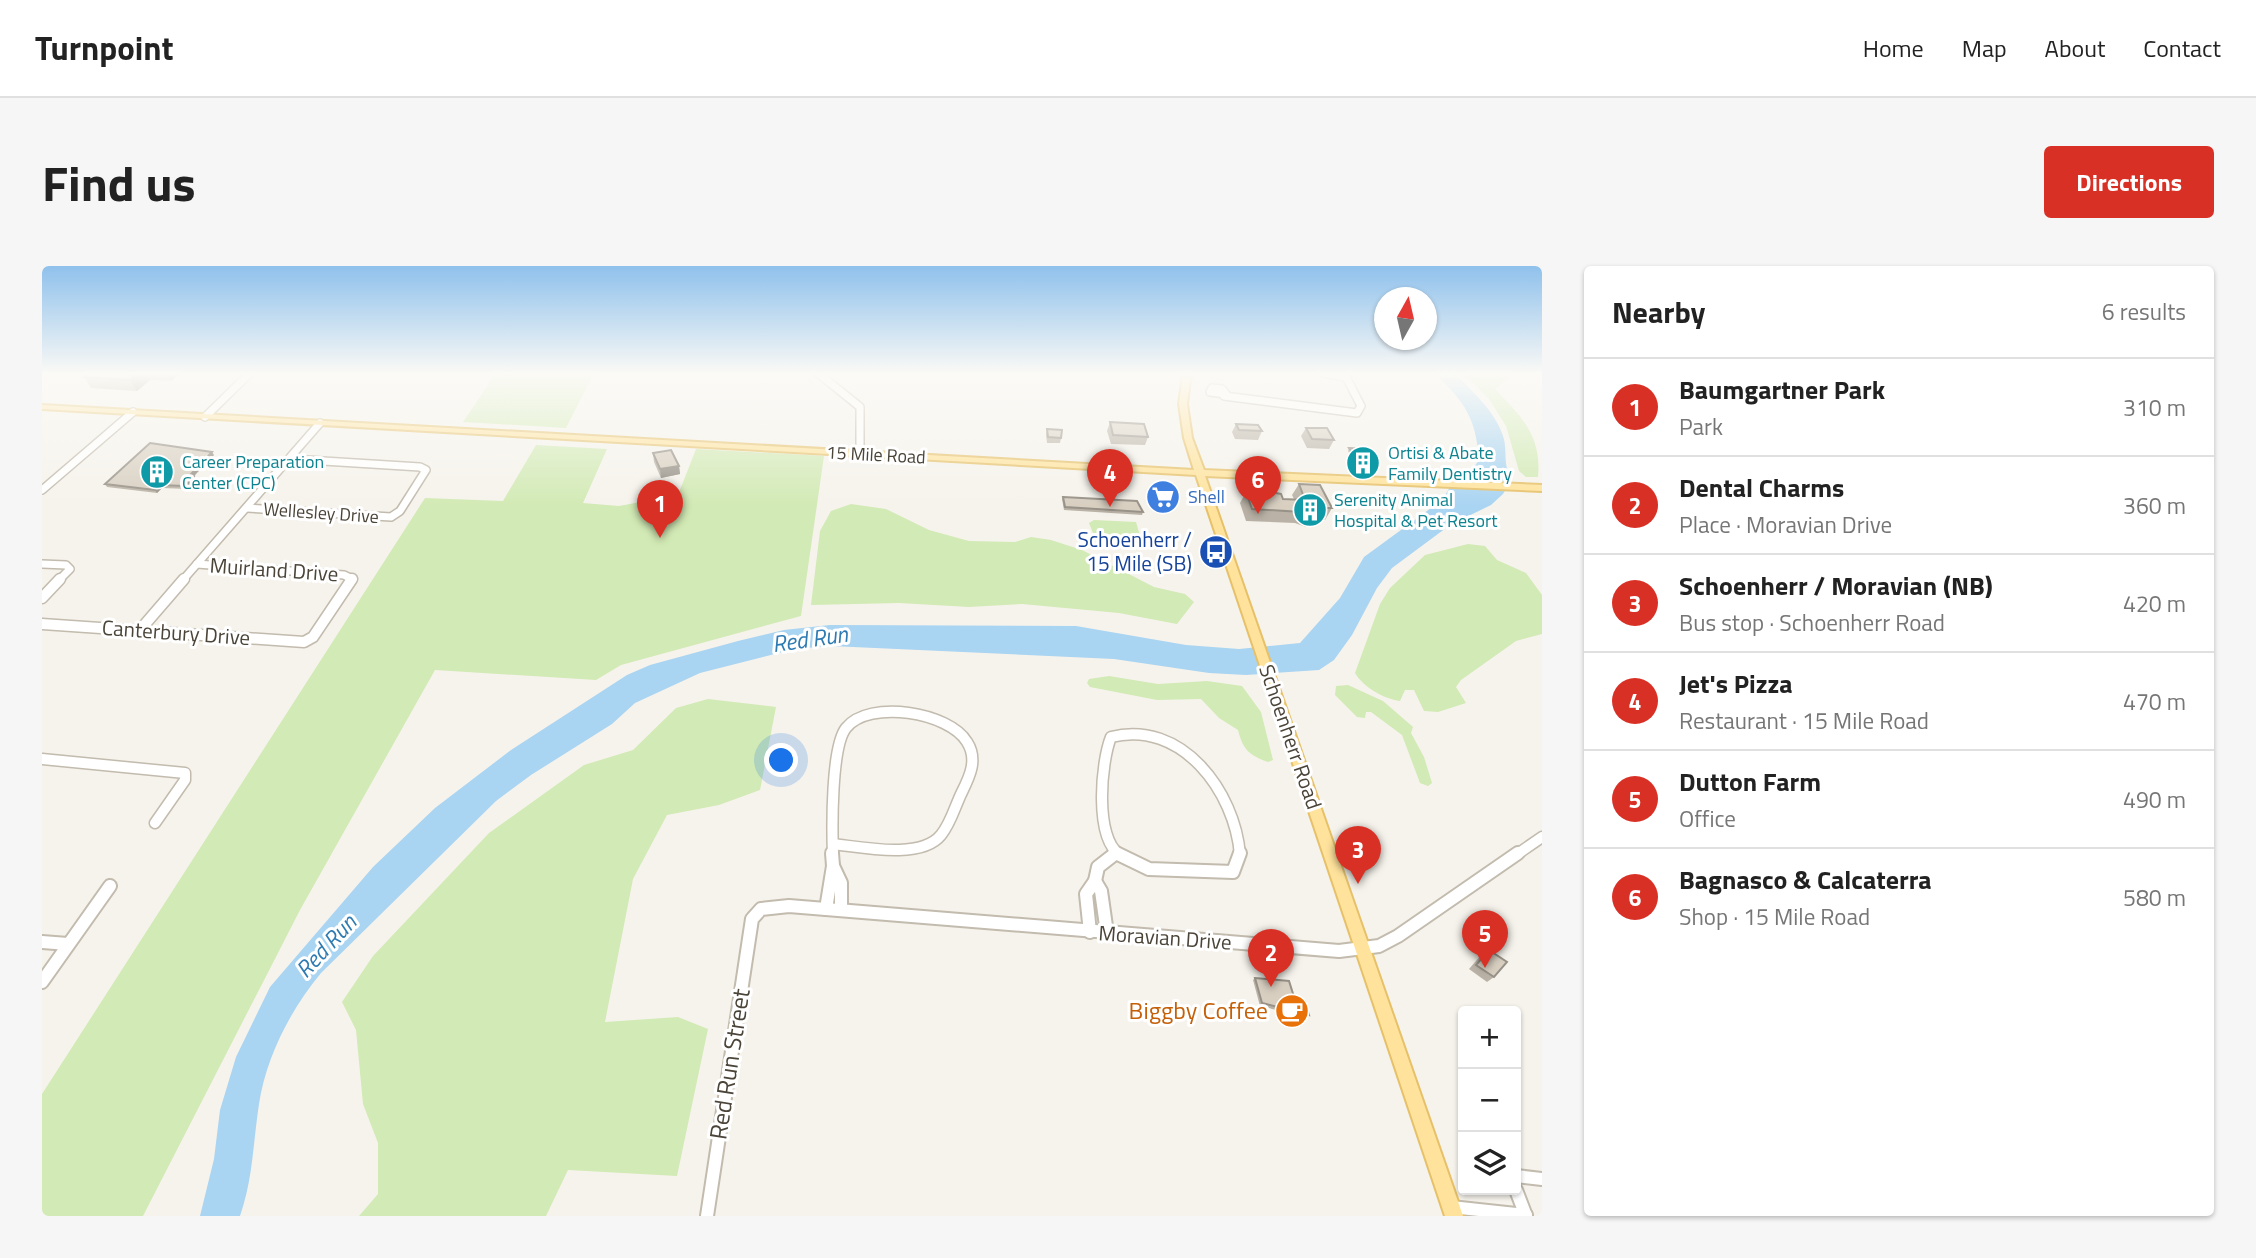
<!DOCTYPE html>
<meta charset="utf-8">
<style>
body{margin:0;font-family:"Titillium Web",sans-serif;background:#f6f6f6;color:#222}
.controls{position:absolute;right:21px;bottom:21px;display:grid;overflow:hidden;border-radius:7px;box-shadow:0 2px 5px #0004}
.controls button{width:63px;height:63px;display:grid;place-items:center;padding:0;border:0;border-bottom:2px solid #e0e0e0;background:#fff;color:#222;font:35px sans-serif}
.compass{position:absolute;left:1332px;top:21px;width:63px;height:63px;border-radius:50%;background:#fff;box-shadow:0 2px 5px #0004;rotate:8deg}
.you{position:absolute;left:740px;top:495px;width:24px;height:24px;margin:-18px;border:5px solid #fff;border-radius:50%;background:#1a73e8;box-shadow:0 0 0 10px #1a73e833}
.badge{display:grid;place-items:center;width:46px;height:46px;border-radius:50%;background:#d93025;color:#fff;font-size:23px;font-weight:700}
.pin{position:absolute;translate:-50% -58px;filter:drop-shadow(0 2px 4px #0008)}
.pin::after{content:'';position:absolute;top:37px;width:24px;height:21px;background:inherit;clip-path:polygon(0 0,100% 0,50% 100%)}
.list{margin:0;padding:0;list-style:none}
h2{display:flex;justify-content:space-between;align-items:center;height:91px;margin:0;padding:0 28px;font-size:30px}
h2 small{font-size:23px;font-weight:400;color:#767676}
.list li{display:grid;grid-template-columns:46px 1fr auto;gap:21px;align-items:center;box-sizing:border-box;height:98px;padding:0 28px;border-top:2px solid #e0e0e0}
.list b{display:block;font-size:26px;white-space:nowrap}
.list p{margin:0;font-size:23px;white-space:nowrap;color:#767676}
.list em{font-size:23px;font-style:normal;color:#767676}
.icon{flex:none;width:38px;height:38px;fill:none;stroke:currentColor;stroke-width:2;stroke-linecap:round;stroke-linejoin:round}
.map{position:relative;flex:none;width:1500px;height:950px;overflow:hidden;border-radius:7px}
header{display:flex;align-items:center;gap:42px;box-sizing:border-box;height:98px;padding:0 35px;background:#fff;border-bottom:2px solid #e0e0e0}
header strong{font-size:33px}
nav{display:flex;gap:38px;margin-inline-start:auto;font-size:24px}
.intro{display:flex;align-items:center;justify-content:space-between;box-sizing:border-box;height:168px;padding:0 42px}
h1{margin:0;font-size:49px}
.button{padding:18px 32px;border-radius:7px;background:#d93025;color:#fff;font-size:24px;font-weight:700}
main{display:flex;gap:42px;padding:0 42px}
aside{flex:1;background:#fff;border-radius:7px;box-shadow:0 2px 5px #0004}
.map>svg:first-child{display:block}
</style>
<header>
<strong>Turnpoint</strong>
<nav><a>Home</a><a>Map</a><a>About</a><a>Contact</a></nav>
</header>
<div class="intro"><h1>Find us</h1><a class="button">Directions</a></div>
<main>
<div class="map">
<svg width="1500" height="950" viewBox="0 0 1500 950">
<rect width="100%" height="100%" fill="#f6f3ec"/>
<!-- green -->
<g fill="#d2eab5">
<polygon points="454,107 552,107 524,162 421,156"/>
<path d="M1421,107H1466L1469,110L1453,123C1478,149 1500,169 1496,211H1484L1477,205L1464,160L1447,133Z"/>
<polygon points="494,179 565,183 541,237 577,240 636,229 654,183 782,190 759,350 579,399 554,414 393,404 258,644 101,950 0,950 0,828 383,232 461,235"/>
<polygon points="809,238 844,243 887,264 927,275 973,276 989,271 1009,274 1040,284 1112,321 1143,328 1152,336 1135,358 1077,347 980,338 927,341 857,337 769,339 778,265 789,245"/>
<polygon points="1052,254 1094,256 1098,270 1051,267 1047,257"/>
<path d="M1426,278L1443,280L1455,294L1484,307L1500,329V368L1474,375L1419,414L1414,421L1424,437L1396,446L1382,445L1372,424H1363L1358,435C1342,433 1321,421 1313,407L1338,338L1348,322L1383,289Z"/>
<path d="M1067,410L1116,418L1165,415L1200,420L1219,446L1231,494L1226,496C1207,489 1201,484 1196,464L1177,452L1159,433L1115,434L1048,421L1045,417L1047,413Z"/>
<polygon points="1306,419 1341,435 1371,461 1369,467 1382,491 1390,517 1386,520 1378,517 1360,469 1329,446 1324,446 1323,452 1315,451 1293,429 1294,420"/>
<polygon points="666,433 734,441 718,524 677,539 625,549 591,613 563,756 636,751 666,763 635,910 526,904 504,950 317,950 336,928 336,877 321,838 314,764 300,736 331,690 447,567 542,499 591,484 634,442"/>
</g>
<!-- water -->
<path fill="#a9d4f2" d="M1392,107H1412C1430,125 1453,145 1461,170C1466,185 1460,199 1470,213L1461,228L1449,239L1408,259L1350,302L1335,322L1310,369L1292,394L1277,404L1204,409L1167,407L1072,393L789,380L752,383L658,407L593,437L570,458L489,509L454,535L279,707C249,743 224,791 217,838C211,877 211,913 198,950H158L172,893L178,844L194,791L228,721L331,601L393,542L469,484L585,409L608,399L696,375L742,364L788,359L1034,360L1144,379L1197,383L1258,377L1298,332L1322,291L1400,234L1415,210L1432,201L1437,194C1434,152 1423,136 1392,107Z"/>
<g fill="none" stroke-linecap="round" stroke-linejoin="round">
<!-- minor-far2 casing -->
<g stroke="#c2bbae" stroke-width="10">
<g id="minor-far2">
<polyline points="776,107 818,141 818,188"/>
<polyline points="1281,107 1303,111"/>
<polygon points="1170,122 1180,123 1184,128 1168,126"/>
<polyline points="1182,130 1315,147 1319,140 1302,107"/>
<polyline points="163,151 208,107"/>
<polyline points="0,224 91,146"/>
<polyline points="205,242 349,251 358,245 384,204 378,201 249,193"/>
<polyline points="0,298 24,299 28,303 16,315"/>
<polyline points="155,298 302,309 310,313 309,315"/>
<polyline points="140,315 278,157"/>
</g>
</g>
<!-- minor-far1 casing -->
<g stroke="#c2bbae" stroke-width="13">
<g id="minor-far1">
<polyline points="0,332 18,313"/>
<polyline points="0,358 262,376 271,371 310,313"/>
<polyline points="98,364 142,313"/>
<polyline points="0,493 143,507 143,514 113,557"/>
<path d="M791,589C790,563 789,481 804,462C827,433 907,446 925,476C936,493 928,510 920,526C913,540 909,557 899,569C879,594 819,581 791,578"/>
<polyline points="1072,589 1074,587"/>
<path d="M1078,589C1052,572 1059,496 1069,471C1139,453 1193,525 1198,589"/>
<polyline points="1474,589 1500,571"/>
</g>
</g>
<!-- minor casing -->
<g stroke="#c2bbae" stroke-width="16">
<g id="minor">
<polyline points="790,587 791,600"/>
<polyline points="1074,587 1107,603 1191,606 1198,587"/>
<polyline points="1053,615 1056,601 1074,587"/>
<polyline points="784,643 791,600 799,617 799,644"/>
<polyline points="1048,666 1044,628 1053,615 1059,625 1065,667"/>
<polyline points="0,676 26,678"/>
<polyline points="0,716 68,620"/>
<polyline points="1474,910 1500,913"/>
<polyline points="1474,924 1484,950"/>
<polyline points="1409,941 1484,949"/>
<polyline points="665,950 710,653 719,643 747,640 1297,685 1337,680 1356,670 1476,587"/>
</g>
</g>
<!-- major casing -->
<g stroke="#e6c16a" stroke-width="4">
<polygon id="major" points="1141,107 1149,107 1145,138 1150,172 1162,204 1500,219 1500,225 1163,210 1421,950 1403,950 1154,209 0,143 0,139 1152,204 1142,172 1137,138"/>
</g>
<!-- minor-far2 -->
<use href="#minor-far2" stroke="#fff" stroke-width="7"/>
<!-- minor-far1 -->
<use href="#minor-far1" stroke="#fff" stroke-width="10"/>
<!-- minor -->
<use href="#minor" stroke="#fff" stroke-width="12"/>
<!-- major -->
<use href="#major" fill="#ffe39c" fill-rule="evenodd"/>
</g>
<!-- wall -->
<g fill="#bab2a6">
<polygon points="96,107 138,107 129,115 108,114 95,125 49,122 42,111"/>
<polygon points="1068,156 1106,171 1103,179 1069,178 1065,165"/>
<polygon points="1194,158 1220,165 1216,174 1193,173 1190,166"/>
<polygon points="1264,162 1292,174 1287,183 1265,182 1259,170"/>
<polygon points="1005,163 1019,172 1018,177 1005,177 1004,169"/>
<polygon points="1307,182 1333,197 1332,200 1314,199 1306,185"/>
<polygon points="611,187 637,200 638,208 619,212 612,196"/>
<polygon points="172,189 152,210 154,213 145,223 120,222 115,227 65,221 63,218"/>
<polygon points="1257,218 1290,242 1283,254 1268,254 1264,261 1253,257 1204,255 1198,237 1204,226 1241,233 1252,233 1250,229"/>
<polygon points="1021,231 1101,246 1100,249 1022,244 1020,233"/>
<polygon points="1447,684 1452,711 1445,716 1427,703 1440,688"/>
<polygon points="1213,712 1253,734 1267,749 1264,751 1218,740 1211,714"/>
</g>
<!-- shaded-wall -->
<g fill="#979187">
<polygon points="96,107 104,107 108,114 95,125 88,114"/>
<polygon points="124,107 138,107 129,115"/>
<polygon points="170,186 172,189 151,211 149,208"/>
<polygon points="637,200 638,208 619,212 618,203"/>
<polygon points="152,210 154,213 145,223 143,220"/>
<polygon points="118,219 120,222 115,227 113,224"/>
</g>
<!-- building -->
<g fill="#d8cfc1" stroke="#979187" stroke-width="2">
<polygon points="47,107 96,107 88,114 42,111"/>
<polygon points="1068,156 1102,158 1106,171 1071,169"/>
<polygon points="1194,158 1216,159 1220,165 1197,164"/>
<polygon points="1264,162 1285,162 1292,174 1270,173"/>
<polygon points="1005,163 1020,164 1019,172 1006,171"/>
<polygon points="108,177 170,186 149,208 152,210 143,220 118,219 113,224 63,218"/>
<polygon points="1307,182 1325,183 1333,197 1316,196"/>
<polygon points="629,184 637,200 618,203 611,187"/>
<polygon points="1257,218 1278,219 1290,242 1272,242 1271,249 1260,246 1210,243 1204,226 1228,226 1239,228 1241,233 1263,234"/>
<polygon points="1021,231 1095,235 1101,246 1023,241"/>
<polygon points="1447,684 1465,696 1452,711 1434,699"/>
<polygon points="1213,712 1247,715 1253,734 1263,735 1267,749 1220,737"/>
</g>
<!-- sky -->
<linearGradient id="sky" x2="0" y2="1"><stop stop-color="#8fc1ec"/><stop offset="0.45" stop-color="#fbfaf6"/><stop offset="1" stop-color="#fbfaf6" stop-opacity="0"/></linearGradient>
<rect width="1500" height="240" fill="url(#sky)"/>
<!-- icons -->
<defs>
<g id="building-disc" transform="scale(1.75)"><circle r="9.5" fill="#0f9aa8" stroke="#fff"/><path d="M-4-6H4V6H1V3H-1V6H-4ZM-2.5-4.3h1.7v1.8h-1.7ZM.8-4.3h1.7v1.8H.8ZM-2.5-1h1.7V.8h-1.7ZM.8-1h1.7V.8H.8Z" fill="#fff"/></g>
<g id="supermarket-disc" transform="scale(1.75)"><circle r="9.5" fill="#3f7fe0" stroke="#fff"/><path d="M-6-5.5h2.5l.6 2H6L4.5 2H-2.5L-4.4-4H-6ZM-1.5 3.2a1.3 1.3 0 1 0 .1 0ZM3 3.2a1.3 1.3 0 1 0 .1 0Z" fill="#fff"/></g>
<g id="bus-disc" transform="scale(1.75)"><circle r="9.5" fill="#1a4fb4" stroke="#fff"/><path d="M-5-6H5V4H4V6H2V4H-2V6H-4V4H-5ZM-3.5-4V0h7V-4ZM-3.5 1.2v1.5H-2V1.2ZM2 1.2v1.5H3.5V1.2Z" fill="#fff"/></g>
<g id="cafe-disc" transform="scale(1.75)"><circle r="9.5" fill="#e8710a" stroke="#fff"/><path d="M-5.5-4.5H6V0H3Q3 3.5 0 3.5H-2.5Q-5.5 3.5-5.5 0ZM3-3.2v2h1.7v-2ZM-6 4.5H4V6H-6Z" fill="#fff"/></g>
</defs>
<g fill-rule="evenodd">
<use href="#building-disc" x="1321" y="197"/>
<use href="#building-disc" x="115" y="206"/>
<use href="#supermarket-disc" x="1121" y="231"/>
<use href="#building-disc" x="1268" y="244"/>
<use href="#bus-disc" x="1174" y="286"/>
<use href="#cafe-disc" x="1250" y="745"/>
</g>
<g text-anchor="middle" stroke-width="6" stroke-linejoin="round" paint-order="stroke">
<!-- far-culture labels -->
<g font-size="18" fill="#0d838f" stroke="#fff" text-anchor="start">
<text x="1346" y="193">Ortisi &amp; Abate<tspan x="1346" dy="21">Family Dentistry</tspan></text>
<text x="140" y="202">Career Preparation<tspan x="140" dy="21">Center (CPC)</tspan></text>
<text x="1292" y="240">Serenity Animal<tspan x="1292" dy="21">Hospital &amp; Pet Resort</tspan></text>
</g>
<!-- far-street labels -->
<g font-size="18" fill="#4b4439" stroke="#fff">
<text transform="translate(834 189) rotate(3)" y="6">15 Mile Road</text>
<text transform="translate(279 247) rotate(4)" y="6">Wellesley Drive</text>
</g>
<!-- far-shop labels -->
<g font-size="18" fill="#366cbe" stroke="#fff" text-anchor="start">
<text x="1146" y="237">Shell</text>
</g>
<!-- transit labels -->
<g font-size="21" fill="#164399" stroke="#fff" text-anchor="end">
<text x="1150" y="281">Schoenherr /<tspan x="1150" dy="24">15 Mile (SB)</tspan></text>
</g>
<!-- street labels -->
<g font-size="21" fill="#4b4439" stroke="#fff">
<text transform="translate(232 304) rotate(4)" y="7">Muirland Drive</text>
<text transform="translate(134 367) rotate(4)" y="7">Canterbury Drive</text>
<text transform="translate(1248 471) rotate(71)" y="7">Schoenherr Road</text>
<text transform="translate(1123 672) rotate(4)" y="7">Moravian Drive</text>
</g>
<!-- water labels -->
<g font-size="23" font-style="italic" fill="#2e7ab2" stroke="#fff">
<text transform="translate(768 373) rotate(-8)" y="8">Red Run</text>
<text transform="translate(284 680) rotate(-47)" y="8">Red Run</text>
</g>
<!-- near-food labels -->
<g font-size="24" fill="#c56008" stroke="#fff" text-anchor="end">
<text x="1226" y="753">Biggby Coffee</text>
</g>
<!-- near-street labels -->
<g font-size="24" fill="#4b4439" stroke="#fff">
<text transform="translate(688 798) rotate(-81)" y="8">Red Run Street</text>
</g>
</g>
</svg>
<div class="controls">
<button>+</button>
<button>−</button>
<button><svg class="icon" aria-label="layers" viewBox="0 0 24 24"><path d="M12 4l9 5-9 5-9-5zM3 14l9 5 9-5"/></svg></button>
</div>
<svg class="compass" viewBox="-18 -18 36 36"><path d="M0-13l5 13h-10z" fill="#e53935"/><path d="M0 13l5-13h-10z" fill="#767676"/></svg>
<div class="you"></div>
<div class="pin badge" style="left:618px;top:272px">1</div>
<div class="pin badge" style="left:1229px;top:721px">2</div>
<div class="pin badge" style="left:1316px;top:618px">3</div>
<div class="pin badge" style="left:1068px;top:241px">4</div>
<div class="pin badge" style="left:1443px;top:702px">5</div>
<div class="pin badge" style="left:1216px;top:248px">6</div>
</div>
<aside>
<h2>Nearby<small>6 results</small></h2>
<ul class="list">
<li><span class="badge">1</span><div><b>Baumgartner Park</b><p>Park</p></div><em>310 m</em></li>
<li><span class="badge">2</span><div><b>Dental Charms</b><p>Place · Moravian Drive</p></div><em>360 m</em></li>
<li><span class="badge">3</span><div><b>Schoenherr / Moravian (NB)</b><p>Bus stop · Schoenherr Road</p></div><em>420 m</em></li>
<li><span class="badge">4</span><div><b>Jet's Pizza</b><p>Restaurant · 15 Mile Road</p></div><em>470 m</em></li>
<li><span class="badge">5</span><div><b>Dutton Farm</b><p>Office</p></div><em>490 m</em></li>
<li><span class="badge">6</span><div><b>Bagnasco &amp; Calcaterra</b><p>Shop · 15 Mile Road</p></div><em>580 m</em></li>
</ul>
</aside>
</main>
